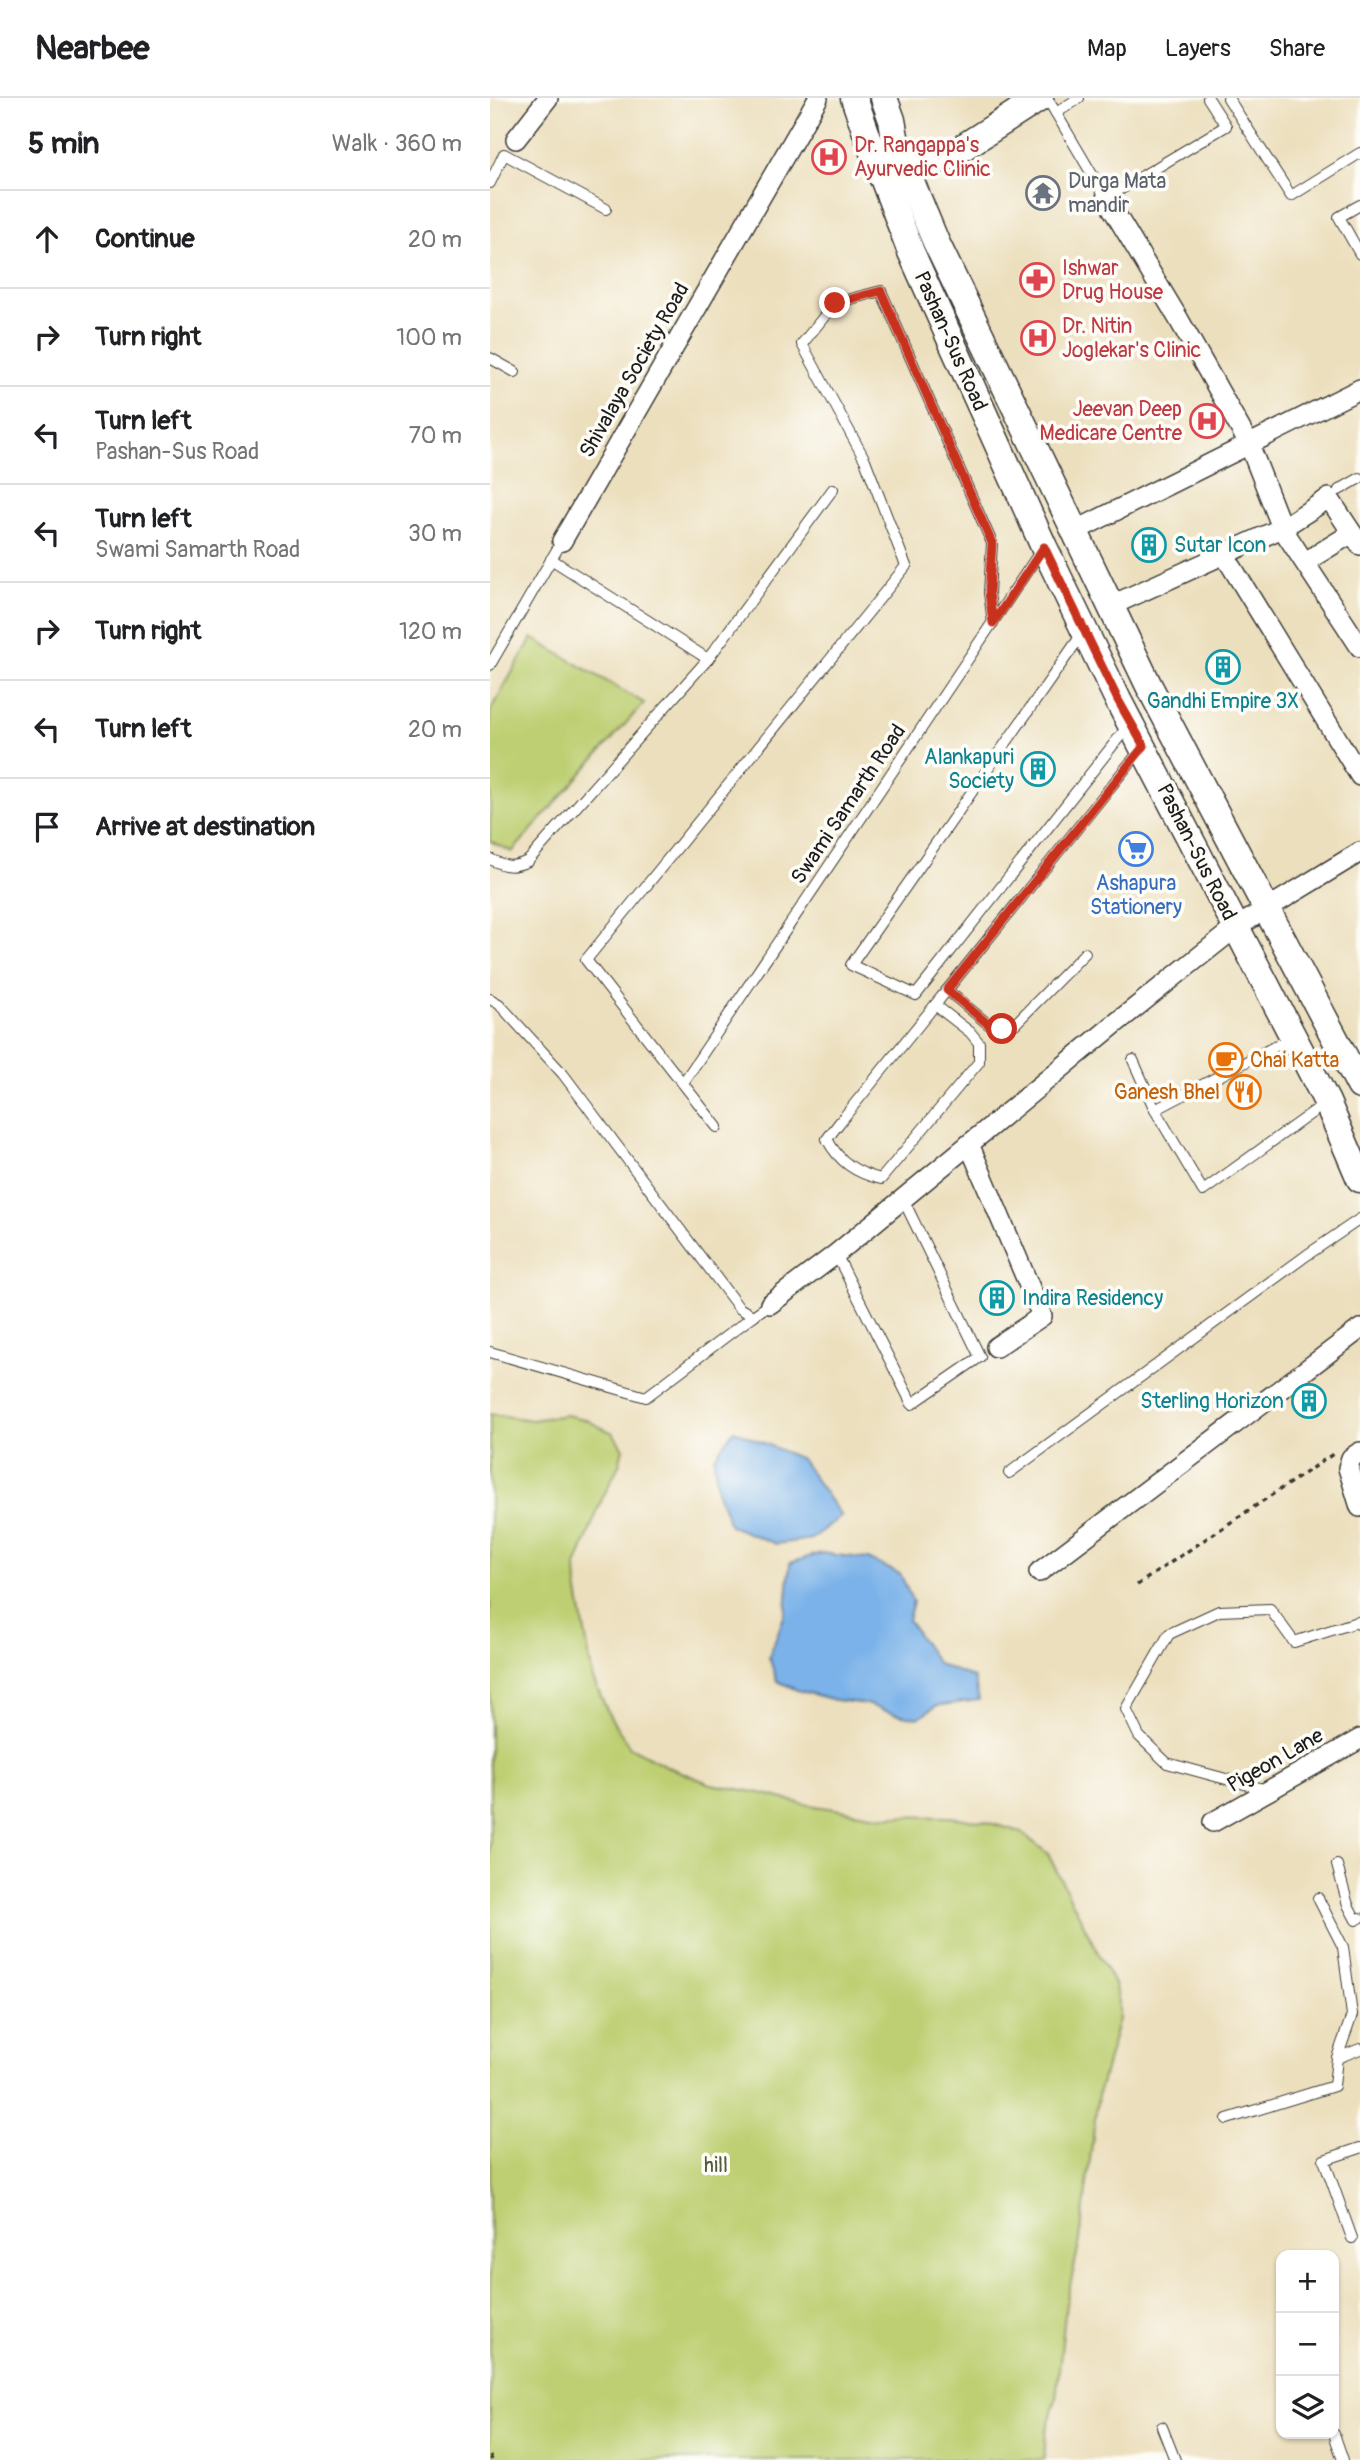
<!DOCTYPE html>
<meta charset="utf-8">
<style>
body{margin:0;font-family:Pangolin,sans-serif;background:#f2f2f2;color:#202124}
.controls{position:absolute;right:21px;bottom:21px;display:grid;overflow:hidden;border-radius:14px;box-shadow:0 2px 5px #0004}
.controls button{width:63px;height:63px;display:grid;place-items:center;padding:0;border:0;border-bottom:2px solid #e0e0e0;background:#fff;color:#202124;font:35px sans-serif}
.stop{position:absolute;width:21px;height:21px;margin:-16px;border:5px solid #c8321e;border-radius:50%;background:#fff}
.stop.end{background:#c8321e;border-color:#fff;box-shadow:0 2px 7px #0008}
.list{margin:0;padding:0;list-style:none}
h2{display:flex;justify-content:space-between;align-items:center;height:91px;margin:0;padding:0 28px;font-size:30px}
h2 small{font-size:23px;font-weight:400;color:#757577}
.list li{display:grid;grid-template-columns:46px 1fr auto;gap:21px;align-items:center;box-sizing:border-box;height:98px;padding:0 28px;border-top:2px solid #e0e0e0}
.list b{display:block;font-size:26px;white-space:nowrap}
.list p{margin:0;font-size:23px;white-space:nowrap;color:#757577}
.list em{font-size:23px;font-style:normal;color:#757577}
.icon{flex:none;width:38px;height:38px;fill:none;stroke:currentColor;stroke-width:2;stroke-linecap:round;stroke-linejoin:round}
.map{position:relative;flex:none;width:870px;height:2362px;overflow:hidden}
header{display:flex;align-items:center;gap:42px;box-sizing:border-box;height:98px;padding:0 35px;background:#fff;border-bottom:2px solid #e0e0e0}
header strong{font-size:33px}
nav{display:flex;gap:38px;margin-inline-start:auto;font-size:24px}
main{display:flex}
aside{flex:1;background:#fff}
.map>svg:first-child{display:block}
</style>
<header>
<strong>Nearbee</strong>
<nav><a>Map</a><a>Layers</a><a>Share</a></nav>
</header>
<main>
<aside>
<h2>5 min<small>Walk · 360 m</small></h2>
<ul class="list">
<li><svg class="icon" aria-label="ahead" viewBox="0 0 24 24"><path d="M12 20V5M6 11l6-6 6 6"/></svg><div><b>Continue</b></div><em>20 m</em></li>
<li><svg class="icon" aria-label="right" viewBox="0 0 24 24"><path d="M7 20v-9h11M14 6l5 5-5 5"/></svg><div><b>Turn right</b></div><em>100 m</em></li>
<li><svg class="icon" aria-label="left" viewBox="0 0 24 24"><path d="M17 20v-9H6M10 6l-5 5 5 5"/></svg><div><b>Turn left</b><p>Pashan-Sus Road</p></div><em>70 m</em></li>
<li><svg class="icon" aria-label="left" viewBox="0 0 24 24"><path d="M17 20v-9H6M10 6l-5 5 5 5"/></svg><div><b>Turn left</b><p>Swami Samarth Road</p></div><em>30 m</em></li>
<li><svg class="icon" aria-label="right" viewBox="0 0 24 24"><path d="M7 20v-9h11M14 6l5 5-5 5"/></svg><div><b>Turn right</b></div><em>120 m</em></li>
<li><svg class="icon" aria-label="left" viewBox="0 0 24 24"><path d="M17 20v-9H6M10 6l-5 5 5 5"/></svg><div><b>Turn left</b></div><em>20 m</em></li>
<li><svg class="icon" aria-label="arrive" viewBox="0 0 24 24"><path d="M6 21V4h12l-3 4 3 4H6"/></svg><div><b>Arrive at destination</b></div></li>
</ul>
</aside>
<div class="map">
<svg width="870" height="2362" viewBox="0 0 870 2362">
<rect width="100%" height="100%" fill="#fdfcf7"/>
<filter id="ink" filterUnits="userSpaceOnUse"><feTurbulence type="fractalNoise" baseFrequency=".0143" numOctaves="2"/><feDisplacementMap in="SourceGraphic" scale="14" xChannelSelector="R" yChannelSelector="G"/><feConvolveMatrix kernelMatrix="1 2 1 2 8 2 1 2 1" color-interpolation-filters="sRGB"/></filter>
<filter id="wash" filterUnits="userSpaceOnUse"><feTurbulence type="fractalNoise" baseFrequency=".00686" numOctaves="4" result="noise"/><feDisplacementMap in="SourceGraphic" scale="28" xChannelSelector="R" yChannelSelector="G"/><feGaussianBlur stdDeviation="1.57" result="paint"/><feColorMatrix in="noise" values="0 0 0 0 0 0 0 0 0 0 0 0 0 0 0 0 0 1.4 0 .05"/><feComposite in="paint" operator="in"/></filter>
<g filter="url(#wash)">
<rect width="100%" height="100%" fill="#ecdfbd"/>
<!-- green -->
<g fill="#bdcf72" stroke="#6c7647" stroke-width="2">
<polygon points="42,540 154,605 22,754 0,743 0,613"/>
<polygon points="0,1316 42,1322 76,1317 94,1321 123,1335 133,1351 129,1367 112,1401 86,1468 87,1488 103,1581 120,1619 140,1649 178,1669 221,1686 275,1696 313,1706 389,1718 460,1719 496,1724 531,1734 558,1756 624,1886 629,1904 629,1921 608,1997 590,2142 576,2206 566,2301 556,2334 554,2362 0,2362"/>
</g>
<!-- water -->
<g fill="#7ab2e9" stroke="#4b6782" stroke-width="2">
<polygon points="244,1332 311,1361 351,1418 321,1441 286,1446 240,1428 227,1392 224,1359"/>
<polygon points="331,1455 378,1461 410,1476 423,1504 418,1522 448,1566 484,1580 489,1602 446,1608 428,1620 402,1615 376,1606 345,1602 307,1592 287,1583 279,1559 296,1513 300,1465"/>
</g>
</g>
<g filter="url(#ink)">
<g fill="none" stroke-linecap="round" stroke-linejoin="round">
<!-- lane casing -->
<g stroke="#3b3934" stroke-width="12">
<g id="lane">
<polyline points="557,0 616,100 736,28 718,0"/>
<polyline points="738,0 801,98 870,55"/>
<polyline points="566,15 589,0"/>
<polyline points="0,85 14,56 116,111"/>
<polyline points="870,107 849,119 870,156"/>
<polyline points="0,260 25,274"/>
<polyline points="849,392 870,380"/>
<polyline points="61,461 218,561"/>
<polyline points="592,536 361,867 426,897 638,628"/>
<polyline points="0,567 72,443"/>
<path d="M0,761C15,769 23,770 38,763L218,561L343,391"/>
<polyline points="457,892 498,926 512,931 525,926 595,855"/>
<polyline points="0,901 9,906 73,976 249,1210 263,1218 280,1206"/>
<path d="M445,907L480,934L489,945V964L391,1081C366,1075 349,1064 337,1041L350,1024L445,907L457,892L635,671L651,652"/>
<polyline points="643,962 665,1012 713,1093 837,1004"/>
<polyline points="193,985 552,451"/>
<polyline points="665,1012 801,940"/>
<polyline points="227,1029 96,862 416,468 375,362 312,246 345,205 391,193 502,445 499,495 503,525"/>
<polyline points="346,1156 422,1306 490,1259 413,1101"/>
<polyline points="0,1254 156,1299 263,1218"/>
<polyline points="519,1375 817,1157 870,1121"/>
<polyline points="777,1692 677,1665 649,1638 636,1611 679,1536 729,1513 780,1511 804,1544 867,1524 870,1527"/>
<polyline points="847,1767 858,1807 866,1822 870,1820"/>
<polyline points="847,1960 870,1951"/>
<polyline points="737,2021 844,1988 847,1960 862,1917 853,1849 828,1800"/>
<polyline points="862,2140 834,2062 870,2050"/>
<polyline points="672,2329 685,2362"/>
<polyline points="844,2336 853,2362"/>
</g>
</g>
<!-- street casing -->
<g stroke="#3b3934" stroke-width="22">
<g id="street">
<polyline points="26,41 58,0"/>
<polyline points="616,100 688,220 759,346 792,430 870,549"/>
<polyline points="583,434 870,291"/>
<polyline points="72,443 328,0"/>
<polyline points="734,456 870,678"/>
<polyline points="815,464 862,435"/>
<polyline points="620,508 792,430 839,400 870,447"/>
<polyline points="479,1046 552,1218 506,1249"/>
<polyline points="280,1206 346,1156 626,925 745,830 870,754"/>
<polyline points="870,1354 861,1360 858,1370 870,1409"/>
<polyline points="549,1474 870,1231"/>
<polyline points="723,1724 870,1641"/>
</g>
</g>
<!-- secondary casing -->
<g stroke="#3b3934" stroke-width="29">
<g id="secondary">
<polyline points="364,0 386,63"/>
<polyline points="394,0 402,22 407,50"/>
<circle cx="402" cy="66" r="16"/>
<polyline points="419,68 442,66 464,55 550,0"/>
<polyline points="417,74 446,144 659,588 870,988"/>
<polyline points="393,80 421,154 554,449 628,602 837,1004 870,1081"/>
</g>
</g>
<!-- path -->
<g stroke="#3b3934" stroke-width="3.5" stroke-dasharray="5 5" stroke-linecap="butt">
<polyline points="647,1487 843,1356"/>
<polyline points="0,2358 2,2362"/>
</g>
<!-- lane -->
<use href="#lane" stroke="#fff" stroke-width="10"/>
<!-- street -->
<use href="#street" stroke="#fff" stroke-width="19"/>
<!-- secondary -->
<use href="#secondary" stroke="#fff" stroke-width="26"/>
</g>
</g>
<g fill="none" stroke-linecap="round" stroke-linejoin="round" filter="url(#ink)">
<!-- route -->
<polyline stroke="#c8321e" stroke-width="9" points="345,205 391,193 502,445 499,495 503,525 554,449 628,602 654,648 457,892 498,926 512,931"/>
</g>
<!-- icons -->
<defs>
<g id="hospital-ring" transform="scale(1.75)"><circle r="9.5" fill="#fdfcf7" stroke="#e0444e" stroke-width="1.5"/><path d="M-5-5h3v3.5h4V-5h3V5h-3V1.5h-4V5h-3Z" fill="#e0444e"/></g>
<g id="temple-ring" transform="scale(1.75)"><circle r="9.5" fill="#fdfcf7" stroke="#6b7280" stroke-width="1.5"/><path d="M0-6L5-2H3V0L6.5 2.5H4V6H1.5V3h-3V6H-4V2.5H-6.5L-3 0V-2H-5Z" fill="#6b7280"/></g>
<g id="pharmacy-ring" transform="scale(1.75)"><circle r="9.5" fill="#fdfcf7" stroke="#e0444e" stroke-width="1.5"/><path d="M-2-6h4v4h4v4h-4v4h-4v-4h-4v-4h4Z" fill="#e0444e"/></g>
<g id="building-ring" transform="scale(1.75)"><circle r="9.5" fill="#fdfcf7" stroke="#0f9aa8" stroke-width="1.5"/><path d="M-4-6H4V6H1V3H-1V6H-4ZM-2.5-4.3h1.7v1.8h-1.7ZM.8-4.3h1.7v1.8H.8ZM-2.5-1h1.7V.8h-1.7ZM.8-1h1.7V.8H.8Z" fill="#0f9aa8"/></g>
<g id="supermarket-ring" transform="scale(1.75)"><circle r="9.5" fill="#fdfcf7" stroke="#3f7fe0" stroke-width="1.5"/><path d="M-6-5.5h2.5l.6 2H6L4.5 2H-2.5L-4.4-4H-6ZM-1.5 3.2a1.3 1.3 0 1 0 .1 0ZM3 3.2a1.3 1.3 0 1 0 .1 0Z" fill="#3f7fe0"/></g>
<g id="cafe-ring" transform="scale(1.75)"><circle r="9.5" fill="#fdfcf7" stroke="#e8710a" stroke-width="1.5"/><path d="M-5.5-4.5H6V0H3Q3 3.5 0 3.5H-2.5Q-5.5 3.5-5.5 0ZM3-3.2v2h1.7v-2ZM-6 4.5H4V6H-6Z" fill="#e8710a"/></g>
<g id="restaurant-ring" transform="scale(1.75)"><circle r="9.5" fill="#fdfcf7" stroke="#e8710a" stroke-width="1.5"/><path d="M-5-6h1v4h1v-4h1v4h1v-4h1v5L-1.5 .5V6h-2V.5L-5-1ZM5-6V6H3V1.5H1.5Q1.5-4 5-6Z" fill="#e8710a"/></g>
</defs>
<g fill-rule="evenodd">
<use href="#hospital-ring" x="339" y="59"/>
<use href="#temple-ring" x="553" y="95"/>
<use href="#pharmacy-ring" x="547" y="182"/>
<use href="#hospital-ring" x="548" y="240"/>
<use href="#hospital-ring" x="717" y="323"/>
<use href="#building-ring" x="659" y="447"/>
<use href="#building-ring" x="733" y="569"/>
<use href="#building-ring" x="548" y="671"/>
<use href="#supermarket-ring" x="646" y="751"/>
<use href="#cafe-ring" x="736" y="962"/>
<use href="#restaurant-ring" x="754" y="994"/>
<use href="#building-ring" x="507" y="1200"/>
<use href="#building-ring" x="819" y="1303"/>
</g>
<g text-anchor="middle" stroke-width="7" stroke-linejoin="round" paint-order="stroke">
<!-- health labels -->
<g font-size="21" fill="#be3a42" stroke="#fdfcf7" text-anchor="start">
<text x="364" y="54">Dr. Rangappa's<tspan x="364" dy="24">Ayurvedic Clinic</tspan></text>
<text x="572" y="177">Ishwar<tspan x="572" dy="24">Drug House</tspan></text>
<text x="572" y="235">Dr. Nitin<tspan x="572" dy="24">Joglekar's Clinic</tspan></text>
<text x="692" y="318" text-anchor="end">Jeevan Deep<tspan x="692" dy="24">Medicare Centre</tspan></text>
</g>
<!-- worship labels -->
<g font-size="21" fill="#5b616d" stroke="#fdfcf7" text-anchor="start">
<text x="578" y="90">Durga Mata<tspan x="578" dy="24">mandir</tspan></text>
</g>
<!-- street labels -->
<g font-size="21" fill="#1c1c1c" stroke="#fdfcf7">
<text transform="translate(461 243) rotate(66)" y="7">Pashan-Sus Road</text>
<text transform="translate(144 272) rotate(-60)" y="7">Shivalaya Society Road</text>
<text transform="translate(358 706) rotate(-56)" y="7">Swami Samarth Road</text>
<text transform="translate(707 754) rotate(63)" y="7">Pashan-Sus Road</text>
<text transform="translate(785 1662) rotate(-30)" y="7">Pigeon Lane</text>
</g>
<!-- culture labels -->
<g font-size="21" fill="#0d838f" stroke="#fdfcf7" text-anchor="start">
<text x="684" y="454">Sutar Icon</text>
<text x="733" y="610" text-anchor="middle">Gandhi Empire 3X</text>
<text x="524" y="666" text-anchor="end">Alankapuri<tspan x="524" dy="24">Society</tspan></text>
<text x="532" y="1207">Indira Residency</text>
<text x="794" y="1310" text-anchor="end">Sterling Horizon</text>
</g>
<!-- shop labels -->
<g font-size="21" fill="#366cbe" stroke="#fdfcf7">
<text x="646" y="792">Ashapura<tspan x="646" dy="24">Stationery</tspan></text>
</g>
<!-- food labels -->
<g font-size="21" fill="#c56008" stroke="#fdfcf7" text-anchor="start">
<text x="760" y="969">Chai Katta</text>
<text x="730" y="1001" text-anchor="end">Ganesh Bhel</text>
</g>
<!-- park labels -->
<g font-size="21" fill="#545b3a" stroke="#fdfcf7">
<text x="226" y="2074">hill</text>
</g>
</g>
</svg>
<div class="controls">
<button>+</button>
<button>−</button>
<button><svg class="icon" aria-label="layers" viewBox="0 0 24 24"><path d="M12 4l9 5-9 5-9-5zM3 14l9 5 9-5"/></svg></button>
</div>
<div class="stop" style="left:512px;top:931px"></div>
<div class="stop end" style="left:345px;top:205px"></div>
</div>
</main>
